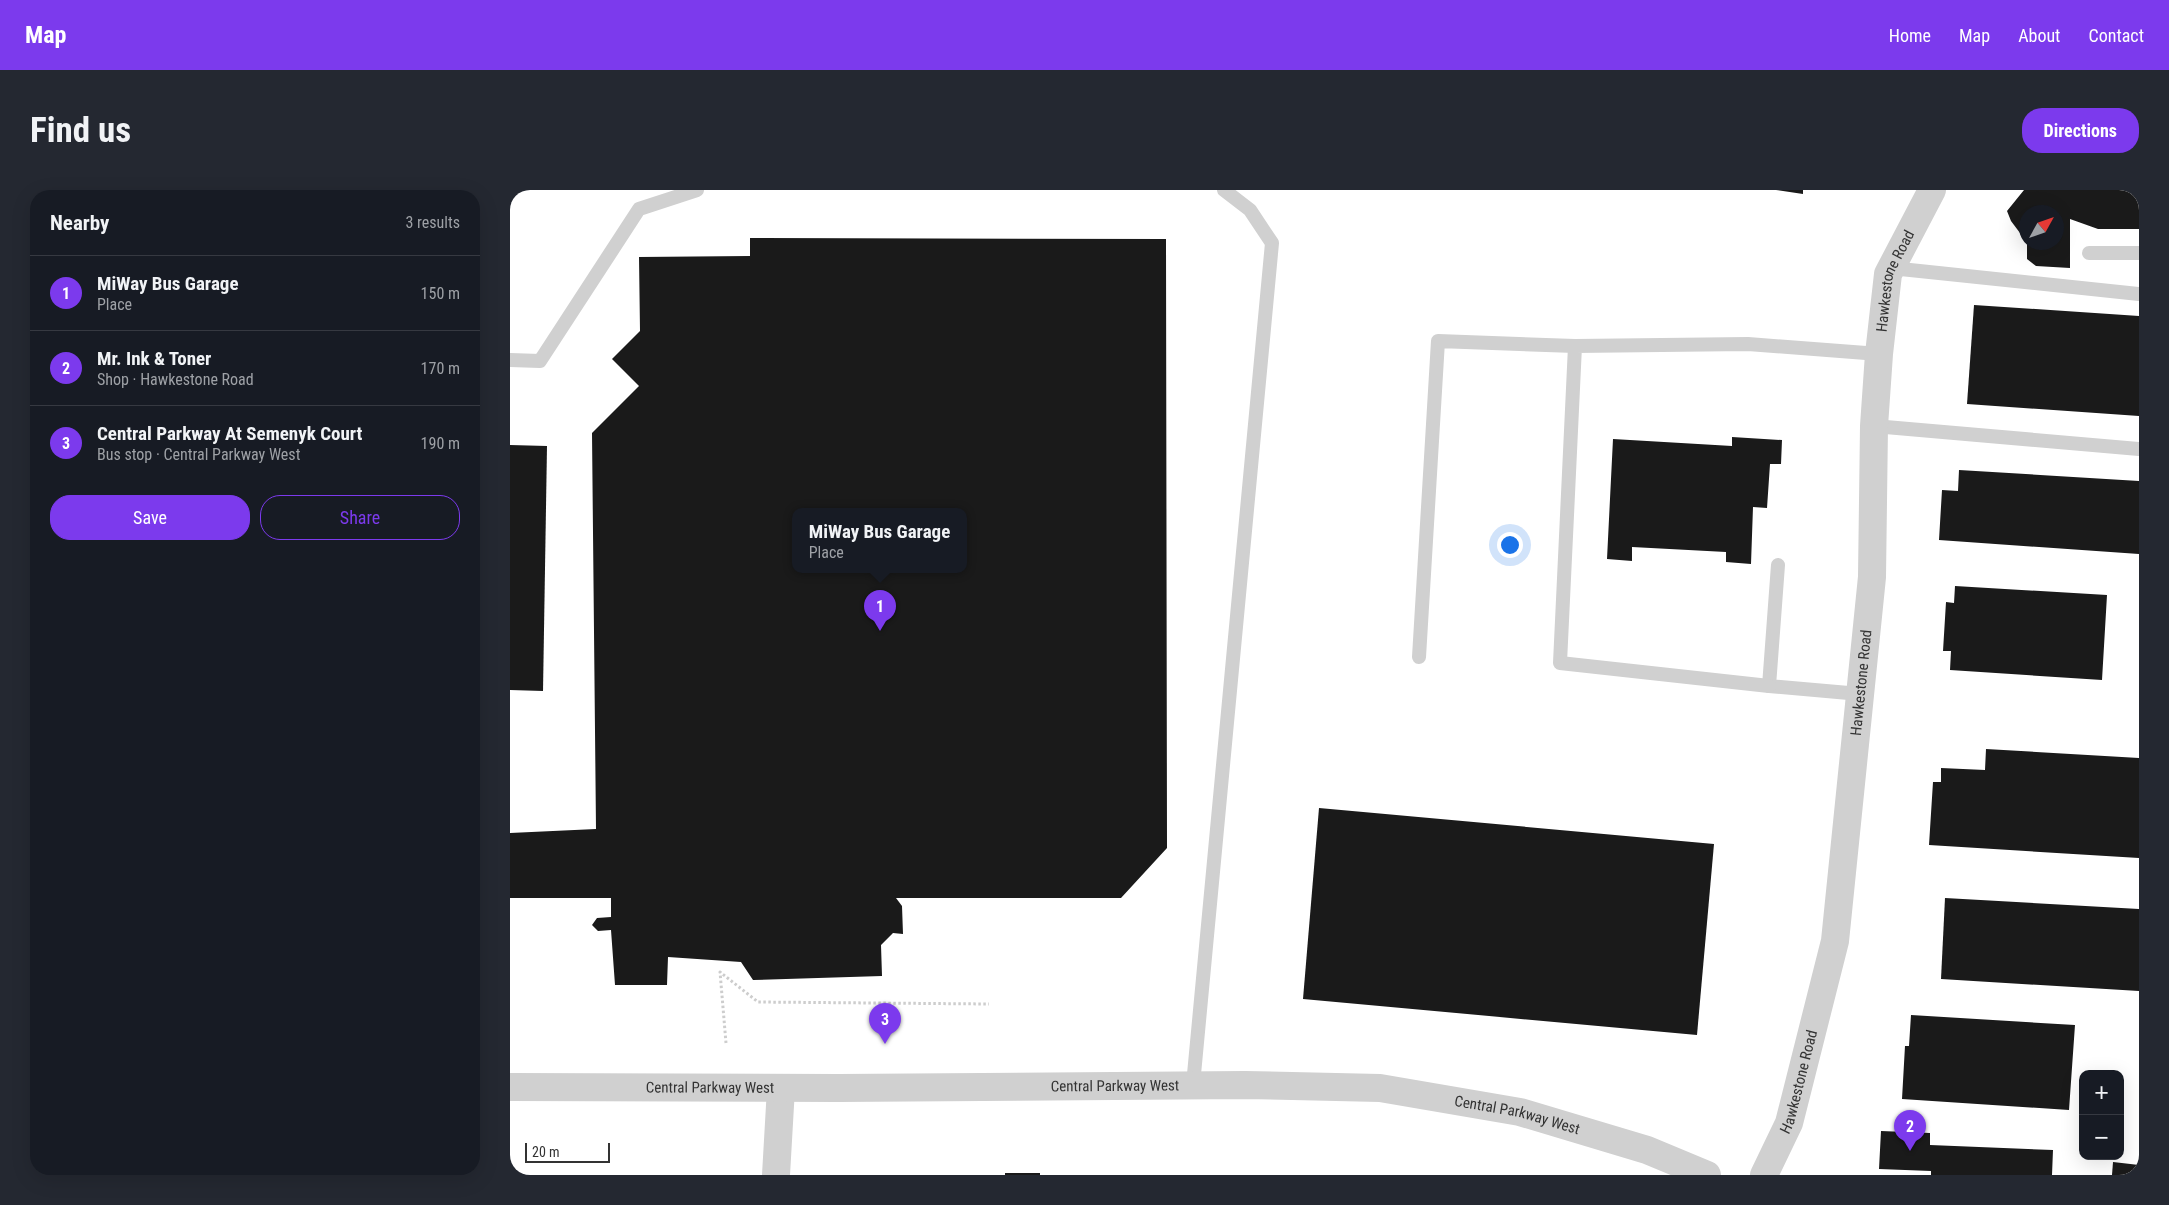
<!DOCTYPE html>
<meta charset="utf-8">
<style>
body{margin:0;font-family:"Roboto Condensed",sans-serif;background:#242831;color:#f1f3f6}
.controls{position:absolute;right:15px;bottom:15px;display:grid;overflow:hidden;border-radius:10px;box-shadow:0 5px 20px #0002}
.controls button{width:45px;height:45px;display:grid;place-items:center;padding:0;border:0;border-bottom:1px solid #363941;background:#171b24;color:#f1f3f6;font:25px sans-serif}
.compass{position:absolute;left:1509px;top:15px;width:45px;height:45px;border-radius:50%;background:#171b24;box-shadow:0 5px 20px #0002;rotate:50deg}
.scale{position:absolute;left:15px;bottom:12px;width:85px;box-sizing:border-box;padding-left:5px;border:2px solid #333;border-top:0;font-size:14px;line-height:18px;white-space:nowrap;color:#333;-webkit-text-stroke:4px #fff;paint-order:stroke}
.you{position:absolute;left:999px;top:354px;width:18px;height:18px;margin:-12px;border:4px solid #fff;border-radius:50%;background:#1a73e8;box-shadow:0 0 0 8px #1a73e833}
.badge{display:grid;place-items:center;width:32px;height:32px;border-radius:50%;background:#7c3aed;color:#fff;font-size:16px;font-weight:700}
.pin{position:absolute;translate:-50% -41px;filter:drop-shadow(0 1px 2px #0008)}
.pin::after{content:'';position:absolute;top:26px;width:18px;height:15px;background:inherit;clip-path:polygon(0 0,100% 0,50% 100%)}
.popup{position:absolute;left:282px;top:318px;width:175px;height:65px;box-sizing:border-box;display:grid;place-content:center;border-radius:10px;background:#171b24;filter:drop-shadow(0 1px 4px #0005);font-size:16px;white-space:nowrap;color:#9ea1a6}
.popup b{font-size:19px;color:#f1f3f6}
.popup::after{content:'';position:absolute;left:50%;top:100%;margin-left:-10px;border:10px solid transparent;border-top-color:#171b24}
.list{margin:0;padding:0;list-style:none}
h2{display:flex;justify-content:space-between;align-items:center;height:65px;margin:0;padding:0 20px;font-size:21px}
h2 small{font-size:16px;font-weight:400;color:#9ea1a6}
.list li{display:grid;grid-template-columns:32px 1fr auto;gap:15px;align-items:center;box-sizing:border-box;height:75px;padding:0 20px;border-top:1px solid #363941}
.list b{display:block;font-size:19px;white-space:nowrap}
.list p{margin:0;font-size:16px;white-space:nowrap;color:#9ea1a6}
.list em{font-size:16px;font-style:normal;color:#9ea1a6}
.actions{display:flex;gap:10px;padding:15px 20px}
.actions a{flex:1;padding:11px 0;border:1px solid #7c3aed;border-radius:20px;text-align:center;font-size:18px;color:#7c3aed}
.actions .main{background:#7c3aed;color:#fff}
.map{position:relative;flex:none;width:1629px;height:985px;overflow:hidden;border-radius:20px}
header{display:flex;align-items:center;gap:30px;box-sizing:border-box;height:70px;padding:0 25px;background:#7c3aed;color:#fff}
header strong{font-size:24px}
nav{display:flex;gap:28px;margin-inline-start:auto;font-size:18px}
.intro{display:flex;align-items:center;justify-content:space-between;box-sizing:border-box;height:120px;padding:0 30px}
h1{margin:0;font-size:35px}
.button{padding:12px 22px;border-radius:20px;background:#7c3aed;color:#fff;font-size:18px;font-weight:700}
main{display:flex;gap:30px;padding:0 30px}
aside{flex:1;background:#171b24;border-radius:20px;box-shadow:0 5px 20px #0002}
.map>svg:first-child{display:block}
</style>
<header>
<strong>Map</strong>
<nav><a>Home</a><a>Map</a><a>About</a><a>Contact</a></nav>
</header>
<div class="intro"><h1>Find us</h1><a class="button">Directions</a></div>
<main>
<aside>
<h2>Nearby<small>3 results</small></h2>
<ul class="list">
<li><span class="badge">1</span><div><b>MiWay Bus Garage</b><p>Place</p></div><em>150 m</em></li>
<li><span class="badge">2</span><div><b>Mr. Ink &amp; Toner</b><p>Shop · Hawkestone Road</p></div><em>170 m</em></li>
<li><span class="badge">3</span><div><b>Central Parkway At Semenyk Court</b><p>Bus stop · Central Parkway West</p></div><em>190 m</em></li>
</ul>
<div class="actions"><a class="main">Save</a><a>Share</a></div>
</aside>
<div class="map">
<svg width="1629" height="985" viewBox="0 0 1629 985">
<rect width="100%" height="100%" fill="#fff"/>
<!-- building -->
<g fill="#1a1a1a" fill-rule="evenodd">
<polygon points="1266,0 1293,0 1293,4"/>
<polygon points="1514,0 1629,0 1629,39 1588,39 1560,29 1560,78 1526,76 1517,69 1517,52 1546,52 1546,22 1516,22 1516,51 1501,31 1497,21"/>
<path d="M240,48L656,49L657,658L611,708H386L392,716L393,744L383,743L371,755L372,786L243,790L231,772L158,767L157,795H105L101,740L88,741L82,735L87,728L101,727V708H0V643L86,639L82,243L129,196L102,169L130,141L129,67L240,66ZM286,322H454V380H286Z"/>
<polygon points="1464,115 1629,126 1629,226 1457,214"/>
<polygon points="1222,247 1272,250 1271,274 1260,274 1257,318 1243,317 1241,374 1216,372 1216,362 1122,357 1122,371 1097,369 1103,249 1222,256"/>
<polygon points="0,255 37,256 33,501 0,500"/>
<polygon points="1449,280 1629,291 1629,364 1429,350 1432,300 1448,301"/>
<polygon points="1445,396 1597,405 1592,490 1440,480 1441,461 1433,461 1436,412 1444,413"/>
<polygon points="1476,559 1629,568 1629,668 1419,655 1423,592 1431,592 1431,578 1475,580"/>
<polygon points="809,618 1204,654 1187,845 793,809"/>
<polygon points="1435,708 1629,719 1629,801 1431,789"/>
<polygon points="1401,825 1565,835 1559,920 1392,909 1395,856 1399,856"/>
<polygon points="1371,941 1420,943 1420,955 1543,960 1542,985 1421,985 1421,981 1369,979"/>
<polygon points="1603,972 1629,975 1629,985 1602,985"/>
<rect x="495" y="983" width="35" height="2"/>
</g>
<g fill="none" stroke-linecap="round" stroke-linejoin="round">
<!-- path -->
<polyline stroke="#cdcdcd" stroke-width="3" stroke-dasharray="2.5 2.5" stroke-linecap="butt" points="216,853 210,782 248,812 479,814"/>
<!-- service -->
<g stroke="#d0d0d0" stroke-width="14">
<polyline points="1579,63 1629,63"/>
<polyline points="1381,78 1629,104"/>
<polyline points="0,170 30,171 129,19 187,0"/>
<polyline points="1364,236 1629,259"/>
<polyline points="1268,375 1259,496 1350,504"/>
<polyline points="909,467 928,151 1065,156"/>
<polyline points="1259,496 1050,473 1065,156 1238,154 1369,164"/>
<polyline points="683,895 762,53 740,20 714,0"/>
</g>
<!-- minor -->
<g stroke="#d0d0d0" stroke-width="28">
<polyline points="266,985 271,898"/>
<path id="s1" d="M1254,985L1279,933L1325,751L1362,387L1364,236L1369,164L1378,84L1422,0"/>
</g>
<!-- tertiary -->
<path stroke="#d0d0d0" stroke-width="28" id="s2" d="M0,897L329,898L735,895L870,898L1010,922L1137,960L1197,985"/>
</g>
<g text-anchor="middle" stroke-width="5" stroke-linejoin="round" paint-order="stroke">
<!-- street labels -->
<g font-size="15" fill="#333" stroke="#fff">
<text dy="5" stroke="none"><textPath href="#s1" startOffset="910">Hawkestone Road</textPath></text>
<text dy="5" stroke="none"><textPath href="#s1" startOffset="505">Hawkestone Road</textPath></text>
<text dy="5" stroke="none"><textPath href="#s1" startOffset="100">Hawkestone Road</textPath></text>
<text dy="5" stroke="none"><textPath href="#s2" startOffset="605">Central Parkway West</textPath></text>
<text dy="5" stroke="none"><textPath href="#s2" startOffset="200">Central Parkway West</textPath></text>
<text dy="5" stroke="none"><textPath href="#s2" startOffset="1010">Central Parkway West</textPath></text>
</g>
</g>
</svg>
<div class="controls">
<button>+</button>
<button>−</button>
</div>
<svg class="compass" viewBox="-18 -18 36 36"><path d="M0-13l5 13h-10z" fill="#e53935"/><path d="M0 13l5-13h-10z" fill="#9ea1a6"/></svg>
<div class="scale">20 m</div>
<div class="you"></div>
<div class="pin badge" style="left:370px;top:441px">1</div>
<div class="popup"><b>MiWay Bus Garage</b>Place</div>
<div class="pin badge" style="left:1400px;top:961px">2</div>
<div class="pin badge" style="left:375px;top:854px">3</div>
</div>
</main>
